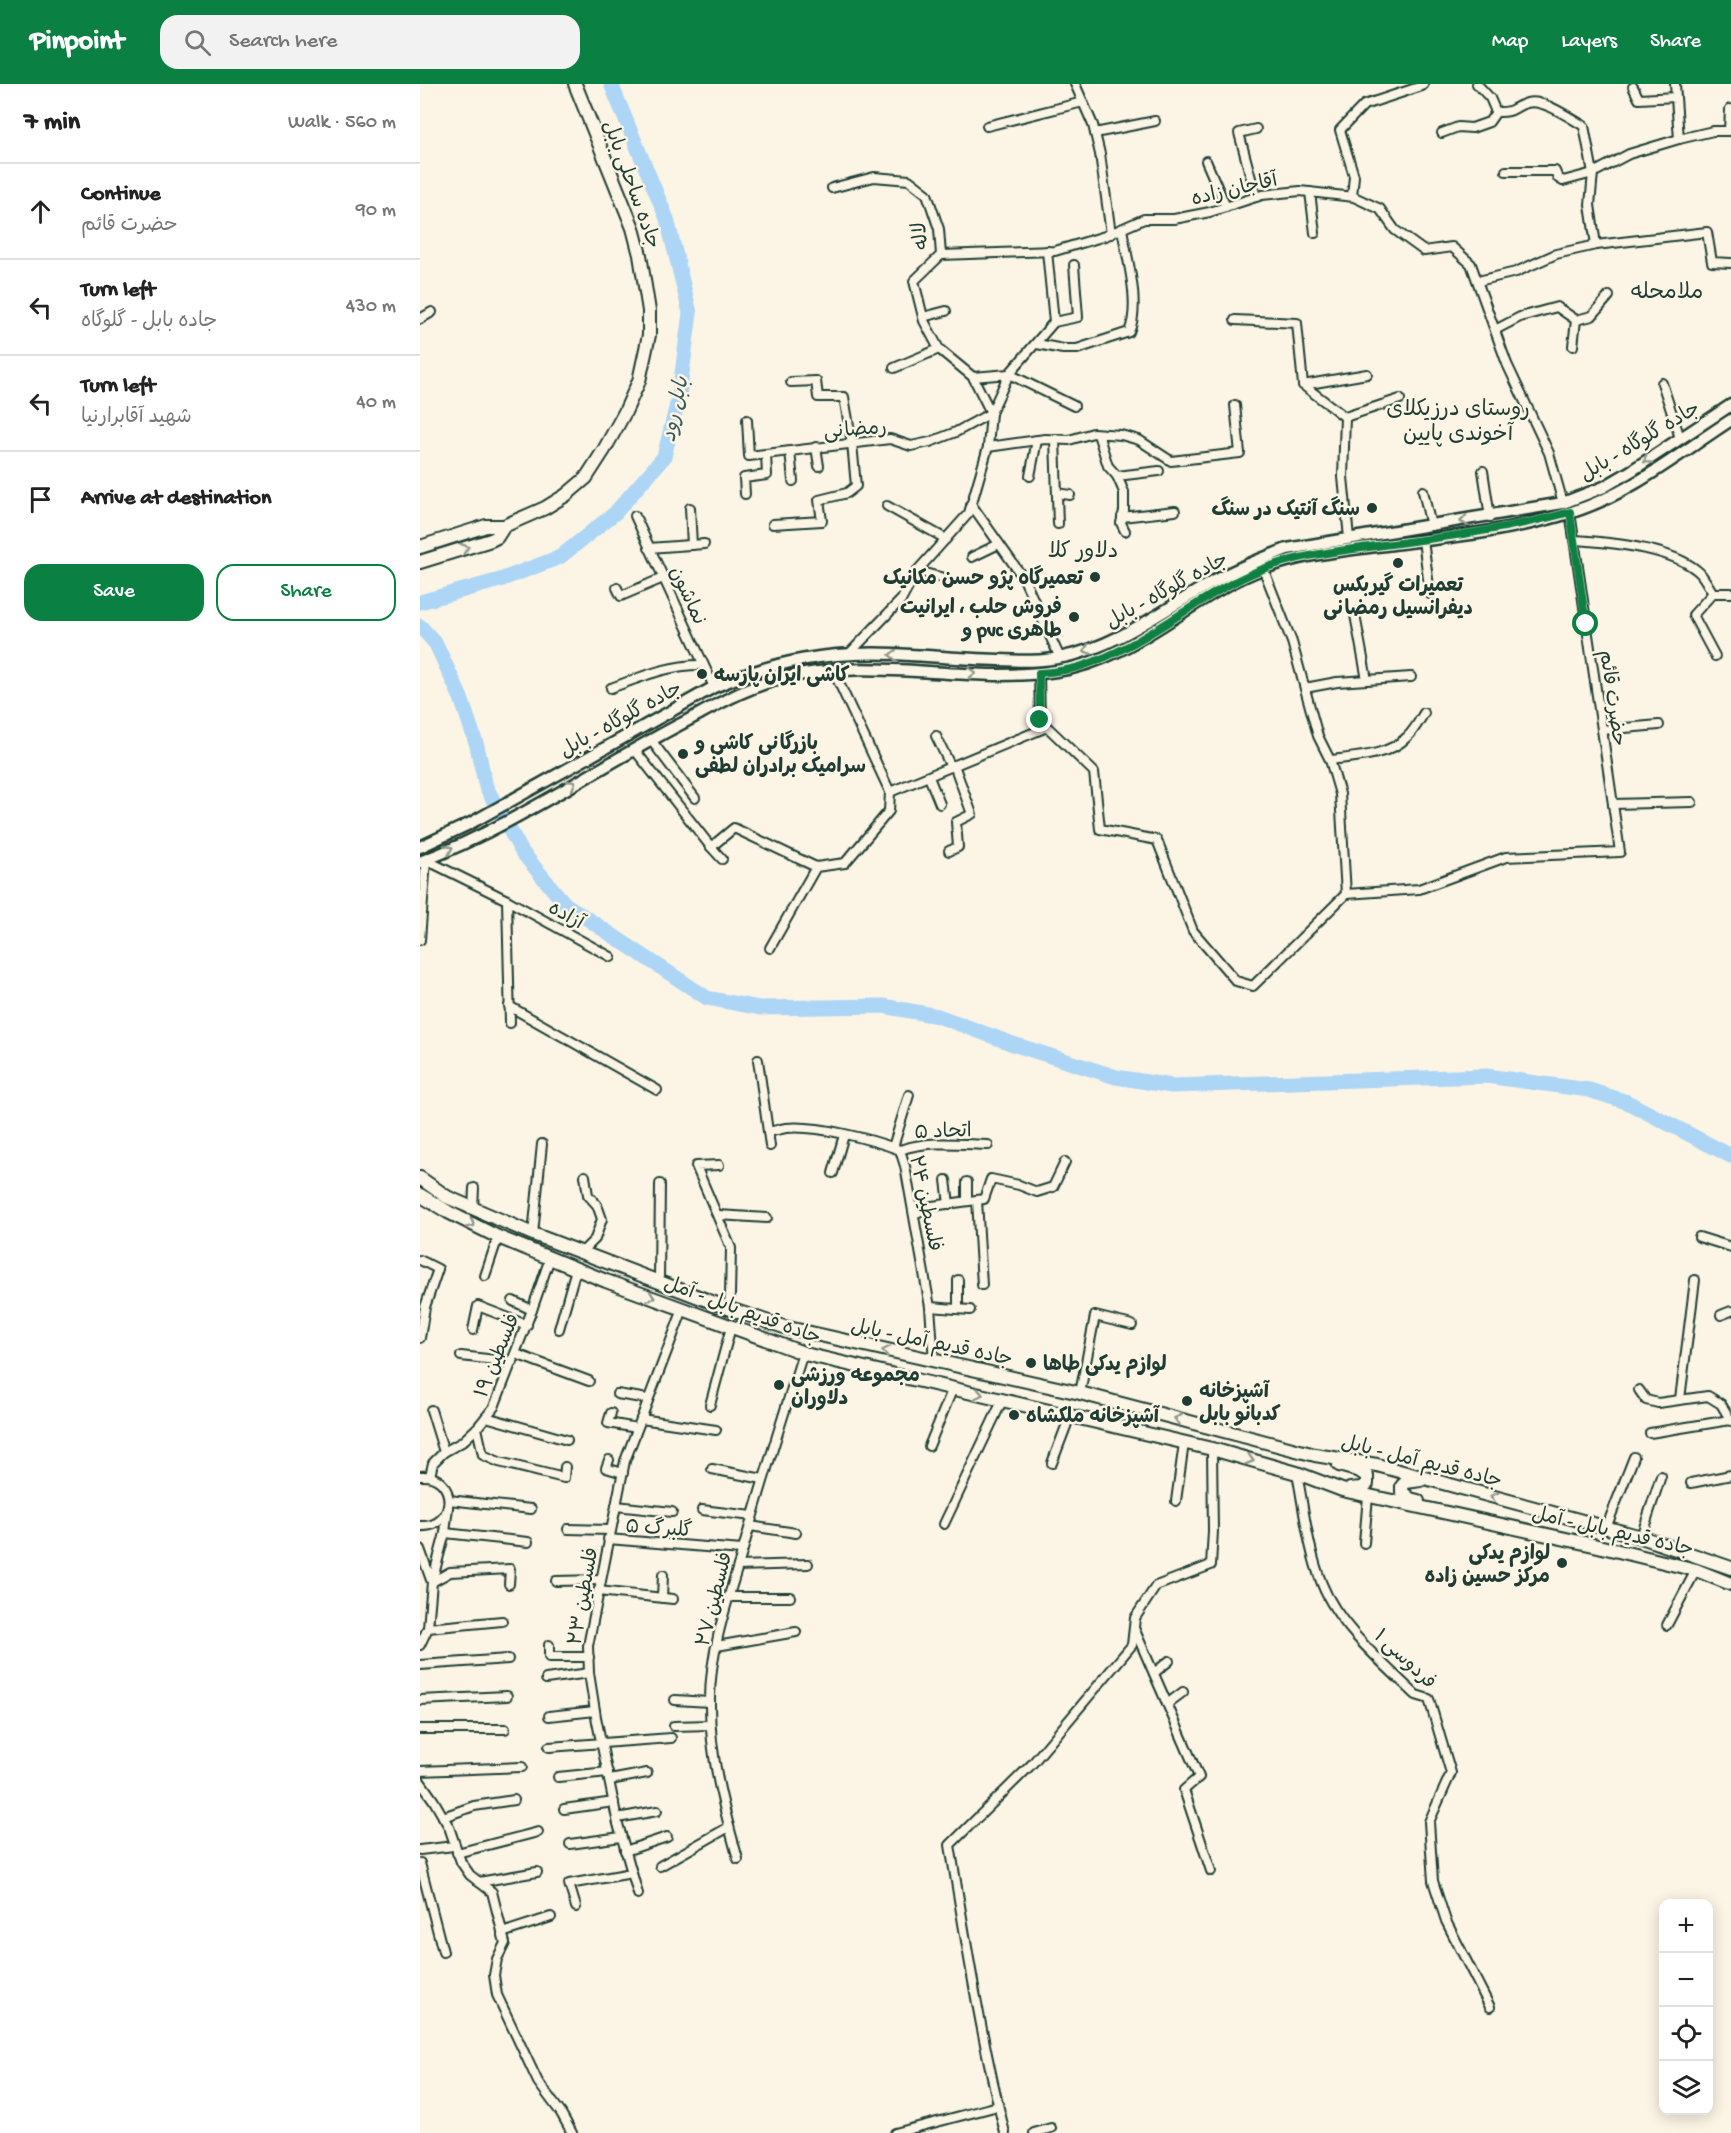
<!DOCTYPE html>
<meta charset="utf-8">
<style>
body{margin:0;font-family:"Gochi Hand","Playpen Sans Arabic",sans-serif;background:#f2f2f2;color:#222}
.controls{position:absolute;right:18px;bottom:18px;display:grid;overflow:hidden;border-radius:12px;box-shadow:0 3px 15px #0003}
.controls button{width:54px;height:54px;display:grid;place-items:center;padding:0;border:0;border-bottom:2px solid #e0e0e0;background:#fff;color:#222;font:30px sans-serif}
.stop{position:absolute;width:18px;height:18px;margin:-14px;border:4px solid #0b8043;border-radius:50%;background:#fff}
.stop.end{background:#0b8043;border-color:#fff;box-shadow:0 2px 6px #0008}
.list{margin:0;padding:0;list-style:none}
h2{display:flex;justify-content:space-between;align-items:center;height:78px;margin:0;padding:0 24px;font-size:26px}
h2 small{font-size:20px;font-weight:400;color:#767676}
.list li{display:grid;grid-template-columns:39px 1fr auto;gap:18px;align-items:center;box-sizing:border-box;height:96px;padding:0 24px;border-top:2px solid #e0e0e0}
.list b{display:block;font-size:22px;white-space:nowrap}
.list p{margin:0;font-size:20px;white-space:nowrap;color:#767676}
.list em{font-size:20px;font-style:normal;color:#767676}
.actions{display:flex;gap:12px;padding:18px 24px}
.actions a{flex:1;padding:14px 0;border:2px solid #0b8043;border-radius:18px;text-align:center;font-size:21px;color:#0b8043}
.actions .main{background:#0b8043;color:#fff}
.icon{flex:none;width:33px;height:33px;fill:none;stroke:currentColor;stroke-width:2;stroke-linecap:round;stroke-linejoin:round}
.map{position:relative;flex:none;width:1311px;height:2049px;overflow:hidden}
header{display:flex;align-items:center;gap:36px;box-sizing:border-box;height:84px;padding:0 30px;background:#0b8043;color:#fff}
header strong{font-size:28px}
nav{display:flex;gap:33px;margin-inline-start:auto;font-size:21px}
.search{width:420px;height:54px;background:#f2f2f2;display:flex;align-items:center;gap:15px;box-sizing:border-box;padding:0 21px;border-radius:18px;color:#767676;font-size:22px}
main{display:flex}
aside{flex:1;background:#fff}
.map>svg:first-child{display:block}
</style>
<header>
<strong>Pinpoint</strong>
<div class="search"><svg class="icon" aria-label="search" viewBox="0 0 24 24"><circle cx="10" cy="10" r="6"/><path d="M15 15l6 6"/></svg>Search here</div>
<nav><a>Map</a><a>Layers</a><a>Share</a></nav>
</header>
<main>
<aside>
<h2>7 min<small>Walk · 560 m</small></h2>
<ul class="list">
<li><svg class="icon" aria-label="ahead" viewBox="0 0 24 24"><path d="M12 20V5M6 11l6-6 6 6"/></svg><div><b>Continue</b><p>حضرت قائم</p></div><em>90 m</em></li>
<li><svg class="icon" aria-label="left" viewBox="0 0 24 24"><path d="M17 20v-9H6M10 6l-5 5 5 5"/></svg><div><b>Turn left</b><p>جاده بابل - گلوگاه</p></div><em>430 m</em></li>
<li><svg class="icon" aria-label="left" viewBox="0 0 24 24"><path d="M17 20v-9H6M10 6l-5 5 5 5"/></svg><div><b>Turn left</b><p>شهید آقابرارنیا</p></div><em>40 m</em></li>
<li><svg class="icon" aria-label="arrive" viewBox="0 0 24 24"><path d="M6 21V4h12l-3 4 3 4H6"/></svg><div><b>Arrive at destination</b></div></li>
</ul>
<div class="actions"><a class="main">Save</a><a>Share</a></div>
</aside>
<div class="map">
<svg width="1311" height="2049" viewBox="0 0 1311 2049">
<rect width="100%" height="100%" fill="#fcf5e5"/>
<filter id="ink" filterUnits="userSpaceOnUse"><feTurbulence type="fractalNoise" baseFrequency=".0167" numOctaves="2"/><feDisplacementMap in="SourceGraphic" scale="12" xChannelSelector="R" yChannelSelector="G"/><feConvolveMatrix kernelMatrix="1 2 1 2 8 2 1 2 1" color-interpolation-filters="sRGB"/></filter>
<g filter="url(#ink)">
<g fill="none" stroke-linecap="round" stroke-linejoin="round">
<!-- river -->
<g stroke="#acd5f6" stroke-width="15">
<polyline points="0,518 80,496 140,473 195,429 244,373 259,312 270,229 247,135 191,0"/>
<polyline points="0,542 16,560 41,614 57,662 66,703 102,768 145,820 287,914 340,924 463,922 518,932 593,960 696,993 752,1002 1066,992 1169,1006 1207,1018 1311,1072"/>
</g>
<!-- minor casing -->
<g stroke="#1f3d34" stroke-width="12">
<g id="minor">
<polyline points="655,0 673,41 680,70 691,150"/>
<polyline points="1057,0 1070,14 1076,28"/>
<polyline points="1255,0 1259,55"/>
<polyline points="1213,3 1219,15 1256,13"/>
<path d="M1076,28C1095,29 1092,23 1107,19C1122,14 1150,34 1164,42L1173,89L1170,121L1176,161"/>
<polyline points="567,42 663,18"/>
<polyline points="1309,47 1310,25"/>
<polyline points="675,49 735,37"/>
<polyline points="1022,49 1038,43 1052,44 1069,38 1076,28"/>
<polyline points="786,77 806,123"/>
<polyline points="1086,87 1135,87 1138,94 1143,97 1173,89 1209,70 1259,55 1293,47 1311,47"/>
<polyline points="412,104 454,93 489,96 507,110 519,145 521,171 494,197 504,237 519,265 553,293 571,329"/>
<polyline points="890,108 895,149"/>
<polyline points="932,112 934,92 920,46 944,21 1002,2 1004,0"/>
<polyline points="836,113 819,49 836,45"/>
<polyline points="627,167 634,238 589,290 654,322"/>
<polyline points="521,171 635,167 685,152 724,135 754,135 790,128 842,111 880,107 934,113 960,125 975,146 1004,167 1032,163 1051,180 1087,280 1129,369 1143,419"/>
<polyline points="1058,197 1096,188 1136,170 1176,161 1287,148 1292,178 1311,179"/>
<polyline points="503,233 526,227"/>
<polyline points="0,235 12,228"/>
<polyline points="815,236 877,239 883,301 925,333 923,393 929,454"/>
<polyline points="1156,236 1172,232 1189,212"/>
<polyline points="634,238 658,233 654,181"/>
<polyline points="1075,246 1100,233 1137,223 1156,236 1153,262"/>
<path d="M617,260L643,265H657L709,248C721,221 707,174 702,145"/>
<polyline points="474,284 519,265"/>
<polyline points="1242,299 1260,354"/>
<polyline points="883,301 947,290"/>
<polyline points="925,333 980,315"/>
<polyline points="327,336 329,372 470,355 491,362 510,358 536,348 571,329"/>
<polyline points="678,350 688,382 697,392 704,408 704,427 701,439 705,447"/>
<polyline points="635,355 638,440"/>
<polyline points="396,363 399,382"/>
<polyline points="568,363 625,355 649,356 673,349 701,351 719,356 751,377 820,369 815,321"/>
<polyline points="370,367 373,397"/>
<polyline points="1063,387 1070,433"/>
<polyline points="610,392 617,356"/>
<polyline points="697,392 739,387"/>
<polyline points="1003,407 1011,442"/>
<polyline points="637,409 650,411"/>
<polyline points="325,410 324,394 347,391 346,370"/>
<polyline points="551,420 604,495 640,574"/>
<polyline points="467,422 526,455"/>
<polyline points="270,424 272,461"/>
<polyline points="215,432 294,603"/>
<polyline points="702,433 755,427"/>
<polyline points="353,440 402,437 399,416 427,409 436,402 432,359 424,313 398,313 396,297 371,298"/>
<polyline points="1003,456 1010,510"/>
<path d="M1154,456C1189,458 1254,464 1280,489C1285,495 1289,503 1293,509H1311"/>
<polyline points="229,464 284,460"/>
<polyline points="552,473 579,460"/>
<polyline points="843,484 872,558 898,652 910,676 920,710 926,810 999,805 1086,773 1200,768 1150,428"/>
<polyline points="497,487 524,494"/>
<polyline points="197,504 201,512 243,494"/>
<polyline points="1293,509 1273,531 1295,572"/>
<polyline points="935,531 947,596"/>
<polyline points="428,571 482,515 497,487 549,429 568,363 571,329 589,290 553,293"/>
<polyline points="413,586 470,708 627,643"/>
<polyline points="619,589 620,636 674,688 680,745 737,756 773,847 816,897 833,902 926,810"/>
<path d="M191,604C221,593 251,580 283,581"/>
<polyline points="885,604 917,598 991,593"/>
<polyline points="1182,646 1239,641"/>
<polyline points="516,652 531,683"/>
<polyline points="231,656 275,714"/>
<polyline points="214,665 291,763 314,744 396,783"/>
<path d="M910,676C935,673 969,672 987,653C994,647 999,637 1004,629"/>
<polyline points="509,693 520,720"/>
<polyline points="1193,720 1272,718"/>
<polyline points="291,763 302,775"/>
<polyline points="529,767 538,763 536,738 552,730 534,681"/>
<polyline points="87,816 191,873"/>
<polyline points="0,856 6,776 87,816 90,939"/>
<polyline points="350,864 396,783 425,779 469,727 470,708"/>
<polyline points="89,922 237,1006"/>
<polyline points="338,976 350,1062"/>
<path d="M348,1048C354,1047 360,1045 366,1044C397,1041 451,1055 480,1066L485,1082L510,1223L514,1277"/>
<polyline points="473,1063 489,1011"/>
<path d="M480,1066C509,1056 538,1060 568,1061"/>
<polyline points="299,1081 276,1082 311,1164 310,1211 308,1224"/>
<polyline points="413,1089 424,1051"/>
<polyline points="526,1096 529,1120"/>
<polyline points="557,1116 562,1201"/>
<polyline points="547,1117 547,1098"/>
<polyline points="53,1125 54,1104"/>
<polyline points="494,1130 512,1122 564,1115 571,1095 599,1101 617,1108 633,1103 645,1078"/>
<polyline points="298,1131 347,1134"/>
<polyline points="113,1150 122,1060"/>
<polyline points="1279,1153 1311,1163"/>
<polyline points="161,1169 175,1155 182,1135 177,1121 168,1111 165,1092"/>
<polyline points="0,1176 18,1185 5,1223 0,1254"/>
<polyline points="65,1192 78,1153"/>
<polyline points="239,1198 240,1100"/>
<polyline points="93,1217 112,1226"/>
<polyline points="510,1223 550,1226"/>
<polyline points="538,1225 538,1196"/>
<polyline points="1301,1231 1311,1227"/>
<polyline points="139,1245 156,1185"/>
<polyline points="53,1246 58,1222 107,1241"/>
<polyline points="96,1270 169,1297"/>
<polyline points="41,1272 93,1278"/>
<polyline points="1219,1306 1226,1316 1238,1319 1288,1312 1301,1320 1311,1337"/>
<polyline points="660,1309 675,1232 712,1241"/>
<polyline points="197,1310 228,1315"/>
<polyline points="1260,1315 1275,1196"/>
<polyline points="290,1321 311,1243"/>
<polyline points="11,1326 24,1368"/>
<polyline points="191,1329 188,1339 217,1344"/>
<polyline points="66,1333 147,1356"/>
<polyline points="221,1335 296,1346"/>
<polyline points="57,1344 63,1371 79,1378 144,1394 145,1383"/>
<polyline points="1230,1349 1310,1336"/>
<polyline points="509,1362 533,1304"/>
<polyline points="189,1376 186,1384 203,1389"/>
<polyline points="632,1379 650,1332"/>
<polyline points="292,1385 343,1395"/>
<path d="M877,1389C884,1426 888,1465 902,1500C919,1543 964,1580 996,1611L1009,1615L1031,1689L1009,1738L1013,1797L1026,1837L1070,1923"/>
<path d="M0,1392C38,1389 38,1445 0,1442"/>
<polyline points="10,1392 13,1379 24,1368 42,1358 57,1344 74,1323 112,1226 130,1174"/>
<polyline points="1271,1399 1311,1391"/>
<polyline points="29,1416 111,1425"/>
<polyline points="756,1417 764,1359"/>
<polyline points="196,1422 252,1428"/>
<polyline points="282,1426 332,1432"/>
<polyline points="524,1440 583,1315"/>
<polyline points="330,1442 376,1449"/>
<polyline points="1186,1444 1214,1373"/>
<polyline points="148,1445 190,1446"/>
<polyline points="25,1449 108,1458"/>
<polyline points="1221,1453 1241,1392"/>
<polyline points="188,1455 322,1466"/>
<polyline points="944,1459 948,1412"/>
<polyline points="0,1465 11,1496"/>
<polyline points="318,1482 388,1480"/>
<polyline points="136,1497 181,1496"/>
<polyline points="12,1498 30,1488 90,1485 89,1500"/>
<polyline points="178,1507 253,1515"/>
<polyline points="309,1513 370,1513"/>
<polyline points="242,1514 243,1491"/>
<polyline points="1247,1541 1276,1486"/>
<polyline points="8,1544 82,1537"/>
<polyline points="714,1544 779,1693 764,1706 791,1787"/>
<polyline points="0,1561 8,1544 12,1498 25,1449 28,1423"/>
<polyline points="129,1561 129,1573 169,1573"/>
<polyline points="297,1562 376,1548"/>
<polyline points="0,1581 88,1575"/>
<polyline points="734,1589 749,1577"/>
<polyline points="126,1595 169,1589"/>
<polyline points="0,1616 87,1612"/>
<polyline points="255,1616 290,1618"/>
<polyline points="747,1620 763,1608"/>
<polyline points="129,1632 175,1627"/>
<polyline points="254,1642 290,1641"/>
<polyline points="0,1645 85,1645"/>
<polyline points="129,1663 251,1654"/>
<polyline points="0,1687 102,1683"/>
<polyline points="138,1693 188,1688"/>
<polyline points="190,1696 227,1689"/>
<polyline points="0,1697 14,1717 29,1743 41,1778 50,1791 72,1808 85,1859 77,1875 74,1891 77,1911 118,1998 141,2029 152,2049"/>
<polyline points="144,1725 194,1718"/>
<polyline points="23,1733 54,1722 94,1716"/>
<polyline points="197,1734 237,1727"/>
<polyline points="150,1760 201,1753"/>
<polyline points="0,1766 34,1762"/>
<polyline points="205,1767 247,1753"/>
<polyline points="37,1769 118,1748"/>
<path d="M318,1775C303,1722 289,1670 290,1615C290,1566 308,1515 322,1469C341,1402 362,1335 383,1269"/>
<polyline points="0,1779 23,1868"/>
<polyline points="240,1782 309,1743"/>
<polyline points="59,1798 117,1788"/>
<polyline points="218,1810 198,1740 176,1633 169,1589 168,1562 205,1377 263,1225"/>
<polyline points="156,1823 149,1800 212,1789"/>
<polyline points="82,1849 131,1833"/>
<polyline points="475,2049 578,2022"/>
<path d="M585,2049C561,1954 546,1858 530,1761L612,1680L712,1561L715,1534L736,1502L791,1481L793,1447L792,1365"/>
<polyline points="614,2049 631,2044"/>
</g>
</g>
<!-- secondary casing -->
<g stroke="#1f3d34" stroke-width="15">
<g id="secondary">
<path d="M0,763L51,739L294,603C355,577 408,567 475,570C510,572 545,575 579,576C600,577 622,578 643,573C699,562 747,523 796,496C819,483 843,474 867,465L1143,419L1184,403L1211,387L1311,321"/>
<path d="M0,778C91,743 172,687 257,642C290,625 323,604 360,595C451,571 545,601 636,587C715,576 772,510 845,484C880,471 919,467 956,462C1021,454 1089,448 1152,428C1210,410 1260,369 1311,336"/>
</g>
</g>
<!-- primary casing -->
<g stroke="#1f3d34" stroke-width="16">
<g id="primary">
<polyline points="0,463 66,442 84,442 125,424 146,411 166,394 184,366 205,328 219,297 229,251 229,227 220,171 213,144 155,0"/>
<polyline points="0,478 71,456 77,453 84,442"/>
<polyline points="0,1094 27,1113 113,1150 313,1226 364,1243 660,1309 895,1371 957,1381 1221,1453 1311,1484"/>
<polyline points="0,1111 28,1128 78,1153 186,1197 389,1271 792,1365 877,1389 922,1406 1178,1462 1276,1486 1311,1500"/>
<polyline points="919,1381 940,1387 947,1392 947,1400 941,1404 930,1405"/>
<polyline points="998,1417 990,1415 982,1408 982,1402 986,1398 1001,1396"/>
</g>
</g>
<!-- minor -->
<use href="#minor" stroke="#fcf5e5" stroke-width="8"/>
<!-- secondary -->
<use href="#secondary" stroke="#fcf5e5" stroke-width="10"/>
<!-- primary -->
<use href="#primary" stroke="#fcf5e5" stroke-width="12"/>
</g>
<!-- one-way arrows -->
<defs><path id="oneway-chevron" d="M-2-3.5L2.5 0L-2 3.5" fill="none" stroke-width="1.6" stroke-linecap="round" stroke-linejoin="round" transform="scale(1.5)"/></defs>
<g stroke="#8e998c">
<use href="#oneway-chevron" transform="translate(1227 376) rotate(146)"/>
<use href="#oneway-chevron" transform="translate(1044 437) rotate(171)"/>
<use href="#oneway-chevron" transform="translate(45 464) rotate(-17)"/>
<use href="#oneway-chevron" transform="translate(667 566) rotate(161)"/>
<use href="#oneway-chevron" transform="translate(473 571) rotate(-178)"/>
<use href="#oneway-chevron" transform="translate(552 589) rotate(1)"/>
<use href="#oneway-chevron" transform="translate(152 700) rotate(-30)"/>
<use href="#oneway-chevron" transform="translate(29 765) rotate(-24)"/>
<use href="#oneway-chevron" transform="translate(51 1140) rotate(27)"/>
<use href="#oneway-chevron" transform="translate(231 1213) rotate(20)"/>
<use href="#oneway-chevron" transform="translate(466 1267) rotate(-168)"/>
<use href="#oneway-chevron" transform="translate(559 1310) rotate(12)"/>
<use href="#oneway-chevron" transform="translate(758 1335) rotate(-167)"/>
<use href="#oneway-chevron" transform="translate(830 1376) rotate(16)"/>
<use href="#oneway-chevron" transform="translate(1074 1413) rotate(-165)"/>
</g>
</g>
<g fill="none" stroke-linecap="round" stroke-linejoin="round" filter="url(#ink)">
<!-- route -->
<path stroke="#0b8043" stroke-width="8" d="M620,636L619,589C632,588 646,587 659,583C726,563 778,510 843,485C881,470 923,467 963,461C1026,453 1089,445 1150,428L1166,540"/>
</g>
<!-- markers -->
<g fill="#1f3d34" stroke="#fcf5e5" stroke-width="2">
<circle cx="952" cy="424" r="6"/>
<circle cx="978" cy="479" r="6"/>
<circle cx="675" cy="493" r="6"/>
<circle cx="654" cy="533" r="6"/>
<circle cx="282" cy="590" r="6"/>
<circle cx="263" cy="670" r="6"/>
<circle cx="611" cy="1279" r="6"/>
<circle cx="359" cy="1301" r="6"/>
<circle cx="767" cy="1317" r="6"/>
<circle cx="594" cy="1331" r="6"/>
<circle cx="1142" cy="1479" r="6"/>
</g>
<g text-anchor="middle" stroke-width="5" stroke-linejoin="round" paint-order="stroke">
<!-- street labels -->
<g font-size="20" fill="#1f3d34" stroke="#fcf5e5">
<text transform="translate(213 100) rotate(70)" y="7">جاده ساحلی بابل</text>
<text transform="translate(814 104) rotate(-13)" y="7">آقاجان زاده</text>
<text transform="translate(499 152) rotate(-97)" y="7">لاله</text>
<text transform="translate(435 344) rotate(-4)" y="7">رمضانی</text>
<text transform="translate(1219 356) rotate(-31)" y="7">جاده گلوگاه - بابل</text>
<text transform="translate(746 505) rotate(-29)" y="7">جاده گلوگاه - بابل</text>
<text transform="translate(269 511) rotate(65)" y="7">نماشون</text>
<text transform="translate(1194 614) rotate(82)" y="7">حضرت قائم</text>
<text transform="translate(200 634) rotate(-29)" y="7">جاده گلوگاه - بابل</text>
<text transform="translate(147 830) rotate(29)" y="7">آزاده</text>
<text transform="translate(523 1046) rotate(-2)" y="7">اتحاد ۵</text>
<text transform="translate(507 1119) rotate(78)" y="7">فلسطین ۲۴</text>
<text transform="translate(323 1225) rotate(20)" y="7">جاده قدیم بابل - آمل</text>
<text transform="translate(512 1257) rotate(12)" y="7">جاده قدیم آمل - بابل</text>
<text transform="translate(76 1271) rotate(-68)" y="7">فلسطین ۱۹</text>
<text transform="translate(1002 1376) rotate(14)" y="7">جاده قدیم آمل - بابل</text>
<text transform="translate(239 1443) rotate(4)" y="7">گلبرگ ۵</text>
<text transform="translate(1193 1446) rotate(13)" y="7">جاده قدیم بابل - آمل</text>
<text transform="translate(162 1512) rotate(-80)" y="7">فلسطین ۲۳</text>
<text transform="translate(293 1515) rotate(-76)" y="7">فلسطین ۲۷</text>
<text transform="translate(986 1574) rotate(43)" y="7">فردوسی ۱</text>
</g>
<!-- poi labels -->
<g font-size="20" font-weight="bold" fill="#1f3d34" stroke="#fcf5e5" text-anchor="start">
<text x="940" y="431" text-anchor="end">سنگ آنتیک در سنگ</text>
<text x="663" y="500" text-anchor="end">تعمیرگاه پژو حسن مکانیک</text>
<text x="978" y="507" text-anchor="middle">تعمیرات گیربکس<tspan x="978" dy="23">دیفرانسیل رمضانی</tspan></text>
<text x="642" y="529" text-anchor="end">فروش حلب ، ایرانیت<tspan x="642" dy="23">و pvc طاهری</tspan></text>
<text x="294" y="597">کاشی ایران پارسه</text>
<text x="275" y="665">بازرگانی کاشی و<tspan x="275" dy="23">سرامیک برادران لطفی</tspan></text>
<text x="623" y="1286">لوازم یدکی طاها</text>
<text x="371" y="1297">مجموعه ورزشی<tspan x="371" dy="23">دلاوران</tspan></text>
<text x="779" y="1313">آشپزخانه<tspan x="779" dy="23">کدبانو بابل</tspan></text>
<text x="606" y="1338">آشپزخانه ملکشاه</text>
<text x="1130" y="1475" text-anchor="end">لوازم یدکی<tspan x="1130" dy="23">مرکز حسین زاده</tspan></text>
</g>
<!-- water labels -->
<g font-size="21" font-style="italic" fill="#3b5b5b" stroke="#fcf5e5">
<text transform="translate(254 325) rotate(-78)" y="7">بابل رود</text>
</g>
<!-- quarter labels -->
<g font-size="22" fill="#1f3d34" stroke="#fcf5e5">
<text x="1247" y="214">ملامحله</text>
<text x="1038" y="331">روستای درزیکلای<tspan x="1038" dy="25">آخوندی پایین</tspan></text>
<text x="663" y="473">دلاور کلا</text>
</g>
</g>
</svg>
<div class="controls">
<button>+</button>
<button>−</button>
<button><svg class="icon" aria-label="locate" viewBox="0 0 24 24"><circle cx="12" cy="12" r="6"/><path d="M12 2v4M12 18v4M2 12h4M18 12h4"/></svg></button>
<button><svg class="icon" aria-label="layers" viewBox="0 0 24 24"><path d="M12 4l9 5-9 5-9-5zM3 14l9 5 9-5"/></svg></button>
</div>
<div class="stop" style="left:1166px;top:540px"></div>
<div class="stop end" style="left:620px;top:636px"></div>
</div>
</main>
